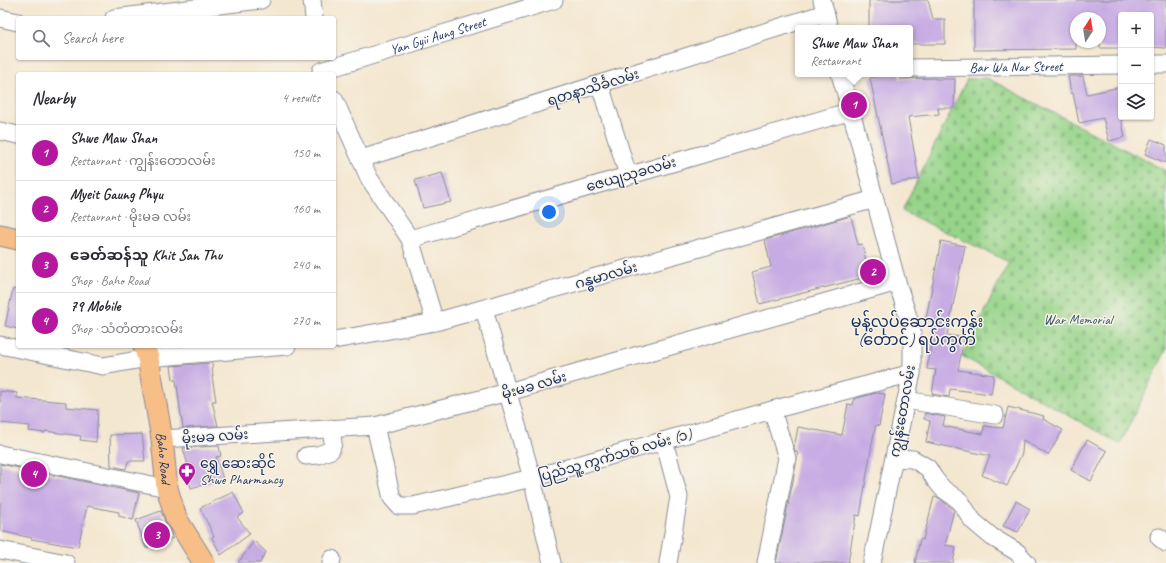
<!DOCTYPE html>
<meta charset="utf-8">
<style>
body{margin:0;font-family:Caveat,"Noto Sans Myanmar",sans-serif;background:#f2f2f3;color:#2b2b33}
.controls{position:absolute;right:12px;top:12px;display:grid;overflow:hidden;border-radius:4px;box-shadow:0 1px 3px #0004}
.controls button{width:36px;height:36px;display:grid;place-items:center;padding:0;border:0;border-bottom:1px solid #e1e1e2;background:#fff;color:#2b2b33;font:20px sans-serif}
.compass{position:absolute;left:1070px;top:12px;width:36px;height:36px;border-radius:50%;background:#fff;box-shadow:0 1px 3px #0004;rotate:12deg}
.you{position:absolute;left:549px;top:212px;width:14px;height:14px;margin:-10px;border:3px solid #fff;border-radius:50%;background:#1a73e8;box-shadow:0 0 0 6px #1a73e833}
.badge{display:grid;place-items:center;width:26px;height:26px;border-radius:50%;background:#b5179e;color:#fff;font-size:13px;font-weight:700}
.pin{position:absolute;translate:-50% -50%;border:2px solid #fff;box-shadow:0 1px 4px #0006}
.popup{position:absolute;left:795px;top:25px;width:118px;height:52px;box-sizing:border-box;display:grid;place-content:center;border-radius:4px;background:#fff;filter:drop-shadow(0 1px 3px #0005);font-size:13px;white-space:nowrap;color:#7c7c81}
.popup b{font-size:15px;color:#2b2b33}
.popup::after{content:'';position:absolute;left:50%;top:100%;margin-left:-8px;border:8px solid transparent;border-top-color:#fff}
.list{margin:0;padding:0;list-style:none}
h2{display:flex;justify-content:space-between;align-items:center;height:52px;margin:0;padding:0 16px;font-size:17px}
h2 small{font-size:13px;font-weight:400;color:#7c7c81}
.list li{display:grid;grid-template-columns:26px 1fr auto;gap:12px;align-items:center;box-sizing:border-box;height:56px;padding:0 16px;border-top:1px solid #e1e1e2}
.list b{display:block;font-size:15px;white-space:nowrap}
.list p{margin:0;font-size:13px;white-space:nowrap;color:#7c7c81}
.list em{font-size:13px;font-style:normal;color:#7c7c81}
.icon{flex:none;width:22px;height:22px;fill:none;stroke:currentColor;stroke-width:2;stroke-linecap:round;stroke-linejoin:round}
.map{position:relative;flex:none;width:1166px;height:563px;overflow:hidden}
.search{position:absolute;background:#fff;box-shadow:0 1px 3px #0004;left:16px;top:16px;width:320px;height:44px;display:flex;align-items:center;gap:10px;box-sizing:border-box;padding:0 14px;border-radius:4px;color:#7c7c81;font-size:15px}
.panel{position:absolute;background:#fff;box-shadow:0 1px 3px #0004;left:16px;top:72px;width:320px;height:276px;border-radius:4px}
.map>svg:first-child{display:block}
</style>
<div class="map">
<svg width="1166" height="563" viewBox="0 0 1166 563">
<defs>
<pattern id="cemetery-stones" width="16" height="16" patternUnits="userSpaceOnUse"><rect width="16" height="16" fill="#96d489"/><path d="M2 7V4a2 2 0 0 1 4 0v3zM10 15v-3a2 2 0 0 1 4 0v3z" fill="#81b679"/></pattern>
</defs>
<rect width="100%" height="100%" fill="#f7f3e8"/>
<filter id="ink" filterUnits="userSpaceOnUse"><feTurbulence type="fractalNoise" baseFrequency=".025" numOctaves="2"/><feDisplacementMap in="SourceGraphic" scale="8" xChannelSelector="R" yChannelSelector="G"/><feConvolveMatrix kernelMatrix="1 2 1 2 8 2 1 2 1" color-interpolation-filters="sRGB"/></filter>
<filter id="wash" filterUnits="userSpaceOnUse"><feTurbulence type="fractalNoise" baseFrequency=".012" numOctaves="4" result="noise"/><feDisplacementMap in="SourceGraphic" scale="16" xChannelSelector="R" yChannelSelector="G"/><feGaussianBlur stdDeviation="0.9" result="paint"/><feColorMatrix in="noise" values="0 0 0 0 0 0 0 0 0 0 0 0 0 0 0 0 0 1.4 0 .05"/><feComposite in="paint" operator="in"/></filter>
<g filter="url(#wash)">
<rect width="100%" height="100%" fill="#f4e7d0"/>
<!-- cemetery -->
<polygon fill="url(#cemetery-stones)" stroke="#588274" points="987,78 1166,171 1166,350 1120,444 962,356 1009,262 902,211 967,79"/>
<g id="blocks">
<!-- building -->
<g fill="#c7ace4">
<polygon points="869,0 928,0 933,19 945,19 945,44 910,44 910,28 869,28"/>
<polygon points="974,0 1166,0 1166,48 1151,47 1151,15 1121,15 1121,48 1100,48 1100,18 1076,18 1076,49 974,50"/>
<polygon points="891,74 899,74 900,79 935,78 935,79 955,79 954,108 938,108 939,114 908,117 919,179 892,184 870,78"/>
<polygon points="1068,76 1083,76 1087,94 1121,87 1121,119 1125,137 1109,141 1103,118 1079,123 1073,93 1071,93"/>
<polygon points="1151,139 1166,145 1166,163 1145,154"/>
<polygon points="442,173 451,202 423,208 415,180"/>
<polygon points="851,216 858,245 862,244 870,276 760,304 752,272 771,267 765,240"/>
<polygon points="941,241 965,246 947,335 964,338 958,370 994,375 991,394 950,389 949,397 932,394 936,370 927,369 935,320 926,319"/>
<polygon points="13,289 18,290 18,329 5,326"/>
<polygon points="212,363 213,376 212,376 216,401 212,401 218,426 183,428 176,380 173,380 171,366"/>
<polygon points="0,391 17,393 17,398 66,402 66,407 98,410 96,442 80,440 81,436 45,431 45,433 29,431 30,426 0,423"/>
<polygon points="876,393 885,394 879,426 876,425 872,443 860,516 856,515 848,563 776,563 793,481 798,453 796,452 794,448 798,427 842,435 848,404 853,405 854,399"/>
<polygon points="1008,407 1044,416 1043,419 1063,430 1048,455 1023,440 1022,453 1007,486 982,475 990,456 926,442 930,421 924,419 925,413 945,417 943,426 983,434 984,426 1003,428"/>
<polygon points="142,434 145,461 128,461 126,469 111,466 110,435"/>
<polygon points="1087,440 1107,451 1091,481 1071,470"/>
<polygon points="219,446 221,456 216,457 223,479 191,488 186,470 189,469 183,448"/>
<polygon points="0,464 139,493 133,520 119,516 119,512 87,506 78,547 31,539 32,538 0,531"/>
<polygon points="233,492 244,513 237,517 250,534 221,555 212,538 214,536 200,508"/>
<polygon points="934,497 939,498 954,510 945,545 956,547 953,563 915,563 920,539 923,540"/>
<polygon points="1016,501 1030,509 1018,532 1003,526"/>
<polygon points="161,511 166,524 173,538 146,548 136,520"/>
<polygon points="254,541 266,552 260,563 238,563"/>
</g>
</g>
</g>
<g filter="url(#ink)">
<use href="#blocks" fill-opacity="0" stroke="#888b97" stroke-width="1"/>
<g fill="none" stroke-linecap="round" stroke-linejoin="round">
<!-- minor casing -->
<g stroke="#888b97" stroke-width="19">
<g id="minor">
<polyline points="312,0 314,18"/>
<polyline points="822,0 829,28"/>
<polyline points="0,18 18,22"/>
<polyline points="114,18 261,0"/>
<polyline points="1151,64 1166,64"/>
<path id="s1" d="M910,68L1121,65"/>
<path id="s2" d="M321,71L554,0"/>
<polyline points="840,74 851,111 897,282 912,329 912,373 906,400 872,563"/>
<polyline points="600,85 628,175"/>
<polyline points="334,99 369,178 410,239 435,322"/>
<polyline points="0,131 18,135"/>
<polyline points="361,159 825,13"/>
<polyline points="410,239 851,111"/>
<polyline points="484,309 532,478 552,563"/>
<polyline points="334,340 435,322 875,199"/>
<polyline points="0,345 103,366 148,358 287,346"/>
<polyline points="906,400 995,415"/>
<polyline points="375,426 392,498 399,506 413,506 532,478 772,410 912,373"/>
<polyline points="162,439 375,426 508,392 897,282"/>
<polyline points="664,441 679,497 668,563"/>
<polyline points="0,454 167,488"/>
<polyline points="306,456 318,455 331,450 333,443 331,429"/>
<polyline points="894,458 913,459 928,468 934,478 943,489 960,501 973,521 992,537 1017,552 1027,563"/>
<polyline points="1159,537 1166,543"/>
<polyline points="0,550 66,563"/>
<polyline points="331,563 332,559"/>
<polyline points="766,563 787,458 772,410"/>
</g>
</g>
<!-- major casing -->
<g stroke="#888b97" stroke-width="23">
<g id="major">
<polyline points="0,235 18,239"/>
<path id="s3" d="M144,346L148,358L162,439L167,488L176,518L204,563"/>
</g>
</g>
<!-- minor -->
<use href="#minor" stroke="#fff" stroke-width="17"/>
<!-- major -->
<use href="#major" stroke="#f7be88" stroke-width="21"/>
</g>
</g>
<!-- icons -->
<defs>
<g id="pharmacy-pin" transform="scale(0.9)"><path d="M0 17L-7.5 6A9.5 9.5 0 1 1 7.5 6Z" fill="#b5179e" stroke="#f7f3e8"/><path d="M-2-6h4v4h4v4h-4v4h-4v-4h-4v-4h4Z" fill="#fff"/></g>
</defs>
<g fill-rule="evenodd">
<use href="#pharmacy-pin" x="187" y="471"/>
</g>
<g text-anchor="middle" stroke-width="3" stroke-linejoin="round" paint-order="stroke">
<!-- street labels -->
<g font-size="14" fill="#1b2f5e" stroke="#f7f3e8">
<text dy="5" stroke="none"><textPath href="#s2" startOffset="122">Yan Gyii Aung Street</textPath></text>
<text dy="5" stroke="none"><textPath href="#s1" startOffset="106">Bar Wa Nar Street</textPath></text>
<text transform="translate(593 87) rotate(-17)" y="5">ရတနာသိင်္ခလမ်း</text>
<text transform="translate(631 174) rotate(-16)" y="5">ဇေယျသုခလမ်း</text>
<text transform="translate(606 275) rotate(-16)" y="5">ဂန္ဓမာလမ်း</text>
<text transform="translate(534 385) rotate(-16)" y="5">မိုးမခ လမ်း</text>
<text transform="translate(902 411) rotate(-80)" y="5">ကျွန်းတောလမ်း</text>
<text transform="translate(215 436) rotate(-4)" y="5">မိုးမခ လမ်း</text>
<text transform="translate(615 455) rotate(-16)" y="5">ပြည်သူ့ ကွက်သစ် လမ်း (၁)</text>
<text dy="5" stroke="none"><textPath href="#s3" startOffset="114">Baho Road</textPath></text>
</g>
<!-- park labels -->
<g font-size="14" fill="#3a5869" stroke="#f7f3e8">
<text x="1078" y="324">War Memorial</text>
</g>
<!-- poi labels -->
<g font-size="14" fill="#1b2f5e" stroke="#f7f3e8" text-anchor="start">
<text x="200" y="468">ရွှေ ဆေးဆိုင်<tspan x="200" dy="16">Shwe Pharmancy</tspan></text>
</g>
<!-- quarter labels -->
<g font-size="16" fill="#1b2f5e" stroke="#f7f3e8">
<text x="917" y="327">မုန့်လုပ်ဆောင်းကုန်း<tspan x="917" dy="18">(တောင်) ရပ်ကွက်</tspan></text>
</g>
</g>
</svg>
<div class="controls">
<button>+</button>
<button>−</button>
<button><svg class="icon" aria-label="layers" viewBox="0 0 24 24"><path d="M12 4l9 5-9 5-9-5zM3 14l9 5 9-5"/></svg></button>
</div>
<svg class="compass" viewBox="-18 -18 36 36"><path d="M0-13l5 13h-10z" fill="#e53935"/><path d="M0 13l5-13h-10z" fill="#7c7c81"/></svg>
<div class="you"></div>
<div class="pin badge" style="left:854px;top:105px">1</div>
<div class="popup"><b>Shwe Maw Shan</b>Restaurant</div>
<div class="pin badge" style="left:873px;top:272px">2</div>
<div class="pin badge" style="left:157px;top:535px">3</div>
<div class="pin badge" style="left:34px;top:474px">4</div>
<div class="search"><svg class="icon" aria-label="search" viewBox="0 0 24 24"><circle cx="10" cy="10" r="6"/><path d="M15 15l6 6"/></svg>Search here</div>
<section class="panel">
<h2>Nearby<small>4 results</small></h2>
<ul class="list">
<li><span class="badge">1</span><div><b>Shwe Maw Shan</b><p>Restaurant · ကျွန်းတောလမ်း</p></div><em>150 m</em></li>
<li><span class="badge">2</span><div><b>Myeit Gaung Phyu</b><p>Restaurant · မိုးမခ လမ်း</p></div><em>160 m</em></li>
<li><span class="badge">3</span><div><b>ခေတ်ဆန်သူ Khit San Thu</b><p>Shop · Baho Road</p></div><em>240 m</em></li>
<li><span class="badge">4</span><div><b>79 Mobile</b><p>Shop · သံတံတားလမ်း</p></div><em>270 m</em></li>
</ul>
</section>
</div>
